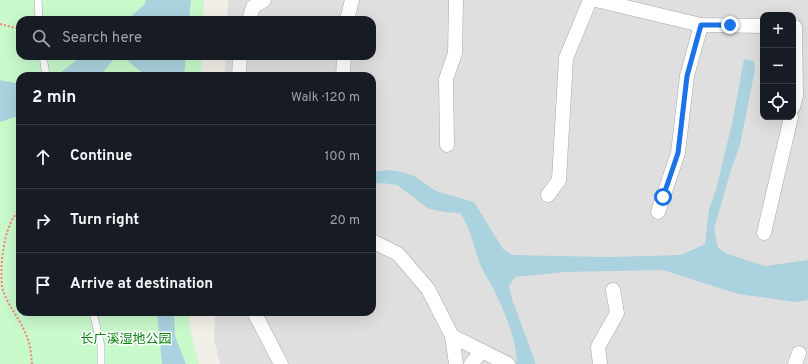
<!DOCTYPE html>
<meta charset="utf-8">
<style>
body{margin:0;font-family:Overpass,"Noto Sans SC",sans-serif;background:#242831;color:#f1f3f6}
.controls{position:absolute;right:12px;top:12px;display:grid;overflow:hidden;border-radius:8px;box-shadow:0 4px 16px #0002}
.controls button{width:36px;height:36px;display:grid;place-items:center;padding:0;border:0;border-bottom:1px solid #363941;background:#171b24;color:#f1f3f6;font:20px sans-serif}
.stop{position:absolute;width:12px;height:12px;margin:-9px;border:3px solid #1a73e8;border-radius:50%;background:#fff}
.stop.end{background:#1a73e8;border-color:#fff;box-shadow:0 1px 4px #0008}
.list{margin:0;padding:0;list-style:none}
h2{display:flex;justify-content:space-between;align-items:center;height:52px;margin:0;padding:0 16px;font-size:17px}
h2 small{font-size:13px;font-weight:400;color:#9ea1a6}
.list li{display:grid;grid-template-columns:26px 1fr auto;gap:12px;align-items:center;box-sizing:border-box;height:64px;padding:0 16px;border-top:1px solid #363941}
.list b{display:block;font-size:15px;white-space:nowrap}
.list em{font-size:13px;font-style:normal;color:#9ea1a6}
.icon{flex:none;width:22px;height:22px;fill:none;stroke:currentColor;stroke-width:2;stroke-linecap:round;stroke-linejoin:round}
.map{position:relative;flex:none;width:808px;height:364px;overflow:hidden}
.search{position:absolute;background:#171b24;box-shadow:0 4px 16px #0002;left:16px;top:16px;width:360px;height:44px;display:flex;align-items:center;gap:10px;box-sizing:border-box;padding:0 14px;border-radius:12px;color:#9ea1a6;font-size:15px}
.panel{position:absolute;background:#171b24;box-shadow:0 4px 16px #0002;left:16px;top:72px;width:360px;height:244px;border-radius:12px}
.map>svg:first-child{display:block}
</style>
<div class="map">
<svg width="808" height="364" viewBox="0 0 808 364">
<rect width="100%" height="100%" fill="#f2efe9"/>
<!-- residential -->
<path fill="#e0dfdf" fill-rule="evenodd" d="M228,0H808V364H220L214,339L215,312H372V76H225V56H372V20H227ZM763,15H793V117H763Z"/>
<!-- park -->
<polygon fill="#c8facc" points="0,0 204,0 203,20 20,20 20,56 202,56 201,76 20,76 20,312 190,312 189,326 199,364 0,364"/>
<!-- water -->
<g fill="#aad3df">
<polygon points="146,0 191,0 189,20 127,20 144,5"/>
<polygon points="82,56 116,56 100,76 56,76"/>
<polygon points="122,56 186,56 184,76 146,76"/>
<path d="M744,59L754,61L755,69L740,145L731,170L714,229L718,248L728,254L765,266L808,260V300L796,302L738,294L663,270L565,272L515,277L509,286L512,299L536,364H516C519,344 502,306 493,288C489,280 483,272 480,264C473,246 471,228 460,213L445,212L429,209L397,185L382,183L372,184V172L388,170L402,172L414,176L436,191L474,202L503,249L512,255L608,257L681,255L705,244L709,209L716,190L733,119Z"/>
<polygon points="0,80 20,84 20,115 0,122"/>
<polygon points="157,312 174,312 175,336 186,364 162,364"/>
</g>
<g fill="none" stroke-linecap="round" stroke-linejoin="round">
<!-- service casing -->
<g stroke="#a9a9a9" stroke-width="8">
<g id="service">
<polyline points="38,0 39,20"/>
<polyline points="43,56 46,76"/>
<polyline points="93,312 101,346 101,364"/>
</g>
</g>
<!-- minor casing -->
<g stroke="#a9a9a9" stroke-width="15">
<g id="minor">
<polyline points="596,0 701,25 763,26"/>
<polyline points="249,20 253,7 264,0"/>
<polyline points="347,20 352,0"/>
<polyline points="239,76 240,56"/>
<polyline points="343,76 344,56"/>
<polyline points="793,107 796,96 795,27"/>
<polyline points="447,145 446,79 455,53 456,0"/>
<polyline points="548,195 559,180 566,58 590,0"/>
<polyline points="658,212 678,153 687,76 701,25"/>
<polyline points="764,233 791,117"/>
<polyline points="372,241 398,254 428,289 452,336 508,364"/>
<polyline points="254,312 281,364"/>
<polyline points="452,336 456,364"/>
<polyline points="471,364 482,351"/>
<polyline points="600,364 598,347 617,313 613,290"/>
<polyline points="795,364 799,353"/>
</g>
</g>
<!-- path -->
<g stroke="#fa8072" stroke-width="2" stroke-dasharray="2 2" stroke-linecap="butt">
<polyline points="0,24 20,29"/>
<path d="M20,209C3,226 0,264 2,287C7,306 23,322 28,340C31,347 31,356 32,364"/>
</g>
<!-- service -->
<use href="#service" stroke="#fff" stroke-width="7"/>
<!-- minor -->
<use href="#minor" stroke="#fff" stroke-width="14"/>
</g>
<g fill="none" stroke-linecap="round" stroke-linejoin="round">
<!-- route -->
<polyline stroke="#1a73e8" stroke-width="5" points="663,197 678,153 687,76 701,25 730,25"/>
</g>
<g text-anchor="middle" stroke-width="3" stroke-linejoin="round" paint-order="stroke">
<!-- park labels -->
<g font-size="13" fill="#0c8416" stroke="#fff">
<text x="126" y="343">长广溪湿地公园</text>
</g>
</g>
</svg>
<div class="controls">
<button>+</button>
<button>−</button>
<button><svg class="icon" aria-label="locate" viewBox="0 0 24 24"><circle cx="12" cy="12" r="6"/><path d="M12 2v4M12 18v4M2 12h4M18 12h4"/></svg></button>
</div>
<div class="stop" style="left:663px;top:197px"></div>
<div class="stop end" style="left:730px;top:25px"></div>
<div class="search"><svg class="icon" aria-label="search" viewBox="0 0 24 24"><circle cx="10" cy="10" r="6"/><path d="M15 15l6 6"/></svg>Search here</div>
<section class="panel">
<h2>2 min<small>Walk · 120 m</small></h2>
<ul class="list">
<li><svg class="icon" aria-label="ahead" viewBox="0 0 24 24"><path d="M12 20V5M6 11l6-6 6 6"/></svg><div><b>Continue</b></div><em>100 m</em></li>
<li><svg class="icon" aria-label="right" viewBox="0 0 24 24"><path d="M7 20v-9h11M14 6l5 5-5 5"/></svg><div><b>Turn right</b></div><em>20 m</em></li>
<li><svg class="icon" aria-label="arrive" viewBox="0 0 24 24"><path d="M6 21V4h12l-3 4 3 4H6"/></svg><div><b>Arrive at destination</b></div></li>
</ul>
</section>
</div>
